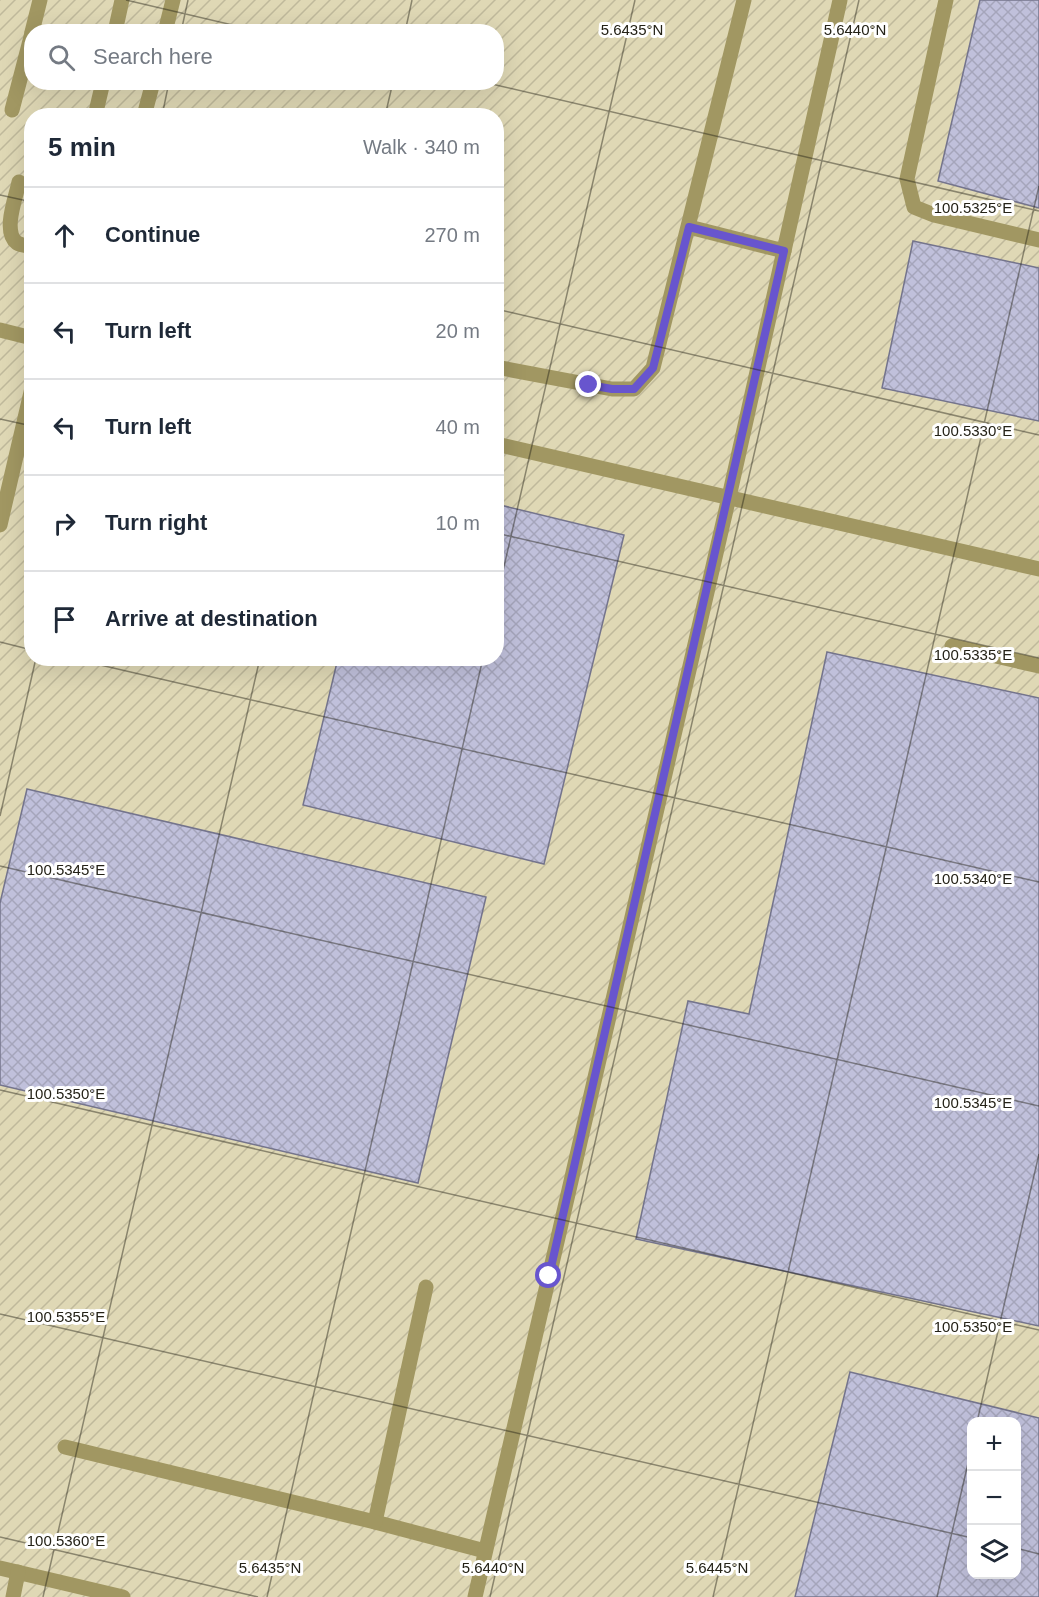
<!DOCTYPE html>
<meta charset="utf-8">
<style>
body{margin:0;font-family:Helvetica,sans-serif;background:#f2f2f3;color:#1f2937}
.controls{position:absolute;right:18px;bottom:18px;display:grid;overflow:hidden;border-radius:12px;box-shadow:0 6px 24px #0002}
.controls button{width:54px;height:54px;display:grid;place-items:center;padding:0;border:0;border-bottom:2px solid #e0e1e3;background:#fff;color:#1f2937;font:30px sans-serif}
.stop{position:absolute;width:18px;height:18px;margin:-14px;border:4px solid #6855ce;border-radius:50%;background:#fff}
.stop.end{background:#6855ce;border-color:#fff;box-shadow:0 2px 6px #0008}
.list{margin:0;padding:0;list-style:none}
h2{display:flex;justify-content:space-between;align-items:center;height:78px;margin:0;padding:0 24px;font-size:26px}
h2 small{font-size:20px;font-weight:400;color:#747a83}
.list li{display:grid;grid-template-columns:39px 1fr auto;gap:18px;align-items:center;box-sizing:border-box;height:96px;padding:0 24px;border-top:2px solid #e0e1e3}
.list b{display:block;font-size:22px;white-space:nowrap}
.list em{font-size:20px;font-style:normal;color:#747a83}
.icon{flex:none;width:33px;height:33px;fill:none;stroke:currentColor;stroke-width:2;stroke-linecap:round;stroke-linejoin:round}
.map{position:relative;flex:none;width:1039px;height:1597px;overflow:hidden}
.search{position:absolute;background:#fff;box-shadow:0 6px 24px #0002;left:24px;top:24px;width:480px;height:66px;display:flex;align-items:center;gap:15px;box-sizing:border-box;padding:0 21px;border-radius:24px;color:#747a83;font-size:22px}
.panel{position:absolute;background:#fff;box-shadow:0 6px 24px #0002;left:24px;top:108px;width:480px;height:558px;border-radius:24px}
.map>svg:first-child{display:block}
</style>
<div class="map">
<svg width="1039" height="1597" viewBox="0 0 1039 1597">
<defs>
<pattern id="industrial-furrows" width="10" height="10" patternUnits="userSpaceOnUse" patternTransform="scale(1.5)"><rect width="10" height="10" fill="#dfd8b5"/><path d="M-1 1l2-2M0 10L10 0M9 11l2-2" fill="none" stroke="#bfb99b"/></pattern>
<pattern id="building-cross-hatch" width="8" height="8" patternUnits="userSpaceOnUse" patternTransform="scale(1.5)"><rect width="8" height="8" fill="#c0c0db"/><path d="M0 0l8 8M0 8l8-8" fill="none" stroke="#a5a5bb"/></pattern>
</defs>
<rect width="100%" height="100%" fill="#e8e3c7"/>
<!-- industrial -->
<path fill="url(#industrial-furrows)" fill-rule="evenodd" d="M0,0H1039V1597H0ZM32,32H496V82H32ZM32,116H496V658H32ZM972,1422H1016V1574H972Z"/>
<!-- building -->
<g fill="url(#building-cross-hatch)" stroke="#74748c" stroke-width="1.5" fill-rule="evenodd">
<polygon points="980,0 1039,0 1039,208 938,181"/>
<polygon points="913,241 1039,268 1039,421 882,388"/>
<polygon points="496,504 624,535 544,864 303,805 338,658 496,658"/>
<polygon points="827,652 1039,698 1039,1326 636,1239 688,1001 749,1014"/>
<polygon points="27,789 486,897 418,1183 0,1085 0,903"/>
<path d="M850,1372L1039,1418V1597H795ZM972,1422H1016V1574H972Z"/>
</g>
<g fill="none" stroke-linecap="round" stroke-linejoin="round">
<!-- minor -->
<g stroke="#a19762" stroke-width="15">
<polyline points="946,0 907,179 914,207 934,215 1039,240"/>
<polyline points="32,32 40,0"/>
<polyline points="115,32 122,0"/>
<polyline points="165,32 173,0"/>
<polyline points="12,110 32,33"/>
<polyline points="95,116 103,82"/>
<polyline points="144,116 153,82"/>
<path d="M19,182C16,197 2,232 17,243C21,245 28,246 32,247"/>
<polyline points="689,227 784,251"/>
<polyline points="0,330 32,338"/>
<polyline points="496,367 612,389 634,389 653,368 744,0"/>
<polyline points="496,444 1039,569"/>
<polyline points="0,525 32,388"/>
<polyline points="952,646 1039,666"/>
<polyline points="426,1287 375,1522 485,1551"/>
<polyline points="65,1447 375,1522"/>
<polyline points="0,1568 123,1597"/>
<polyline points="13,1597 18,1572"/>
<polyline points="475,1597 729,497 840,0"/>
</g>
</g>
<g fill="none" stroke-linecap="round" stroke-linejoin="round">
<!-- route -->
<polyline stroke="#6855ce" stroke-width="8" points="549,1276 784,251 689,227 653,368 634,389 612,389 589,385"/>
</g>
<!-- ticks -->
<path fill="none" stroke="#242217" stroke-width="1.5" stroke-opacity="0.45" d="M126,0L262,32M181,32L188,0M405,32L412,0M483,82L1039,211M162,116L169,82M385,116L393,82M0,195L32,202M496,309L1039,435M0,419L32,426M496,533L1039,658M496,601L635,0M0,642L32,650M70,658L1039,882M0,816L36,658M0,866L1039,1106M0,1090L1039,1330M0,1314L972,1538M977,1422L1039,1154M0,1537L258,1597M1016,1548L1039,1554M43,1597L260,658M267,1597L483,658M490,1597L859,0M713,1597L1039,186M937,1597L972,1446"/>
<g font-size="15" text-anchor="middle" fill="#242217" stroke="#fff" stroke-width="6" stroke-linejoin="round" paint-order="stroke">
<text x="632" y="35">5.6435°N</text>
<text x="855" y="35">5.6440°N</text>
<text x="973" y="213">100.5325°E</text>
<text x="973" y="436">100.5330°E</text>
<text x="973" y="660">100.5335°E</text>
<text x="66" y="875">100.5345°E</text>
<text x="973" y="884">100.5340°E</text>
<text x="66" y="1099">100.5350°E</text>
<text x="973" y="1108">100.5345°E</text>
<text x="66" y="1322">100.5355°E</text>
<text x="973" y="1332">100.5350°E</text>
<text x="66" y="1546">100.5360°E</text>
<text x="270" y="1573">5.6435°N</text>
<text x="493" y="1573">5.6440°N</text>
<text x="717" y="1573">5.6445°N</text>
</g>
</svg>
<div class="controls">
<button>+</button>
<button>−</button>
<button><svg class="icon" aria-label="layers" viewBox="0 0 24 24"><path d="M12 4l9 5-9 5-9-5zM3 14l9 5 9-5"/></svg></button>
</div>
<div class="stop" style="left:549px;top:1276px"></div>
<div class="stop end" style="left:589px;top:385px"></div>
<div class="search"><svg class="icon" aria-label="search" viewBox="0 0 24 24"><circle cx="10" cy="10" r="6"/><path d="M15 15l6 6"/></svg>Search here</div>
<section class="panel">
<h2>5 min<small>Walk · 340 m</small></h2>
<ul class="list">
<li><svg class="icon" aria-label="ahead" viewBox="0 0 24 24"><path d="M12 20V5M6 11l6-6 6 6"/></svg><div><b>Continue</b></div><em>270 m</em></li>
<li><svg class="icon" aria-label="left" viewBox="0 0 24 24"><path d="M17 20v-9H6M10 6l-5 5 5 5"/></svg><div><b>Turn left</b></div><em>20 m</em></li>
<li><svg class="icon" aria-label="left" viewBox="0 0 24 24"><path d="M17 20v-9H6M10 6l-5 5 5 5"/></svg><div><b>Turn left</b></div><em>40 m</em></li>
<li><svg class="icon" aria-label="right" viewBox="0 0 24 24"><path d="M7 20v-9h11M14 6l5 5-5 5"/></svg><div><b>Turn right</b></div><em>10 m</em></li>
<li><svg class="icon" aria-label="arrive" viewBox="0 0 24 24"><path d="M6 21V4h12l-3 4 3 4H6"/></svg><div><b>Arrive at destination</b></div></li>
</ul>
</section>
</div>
